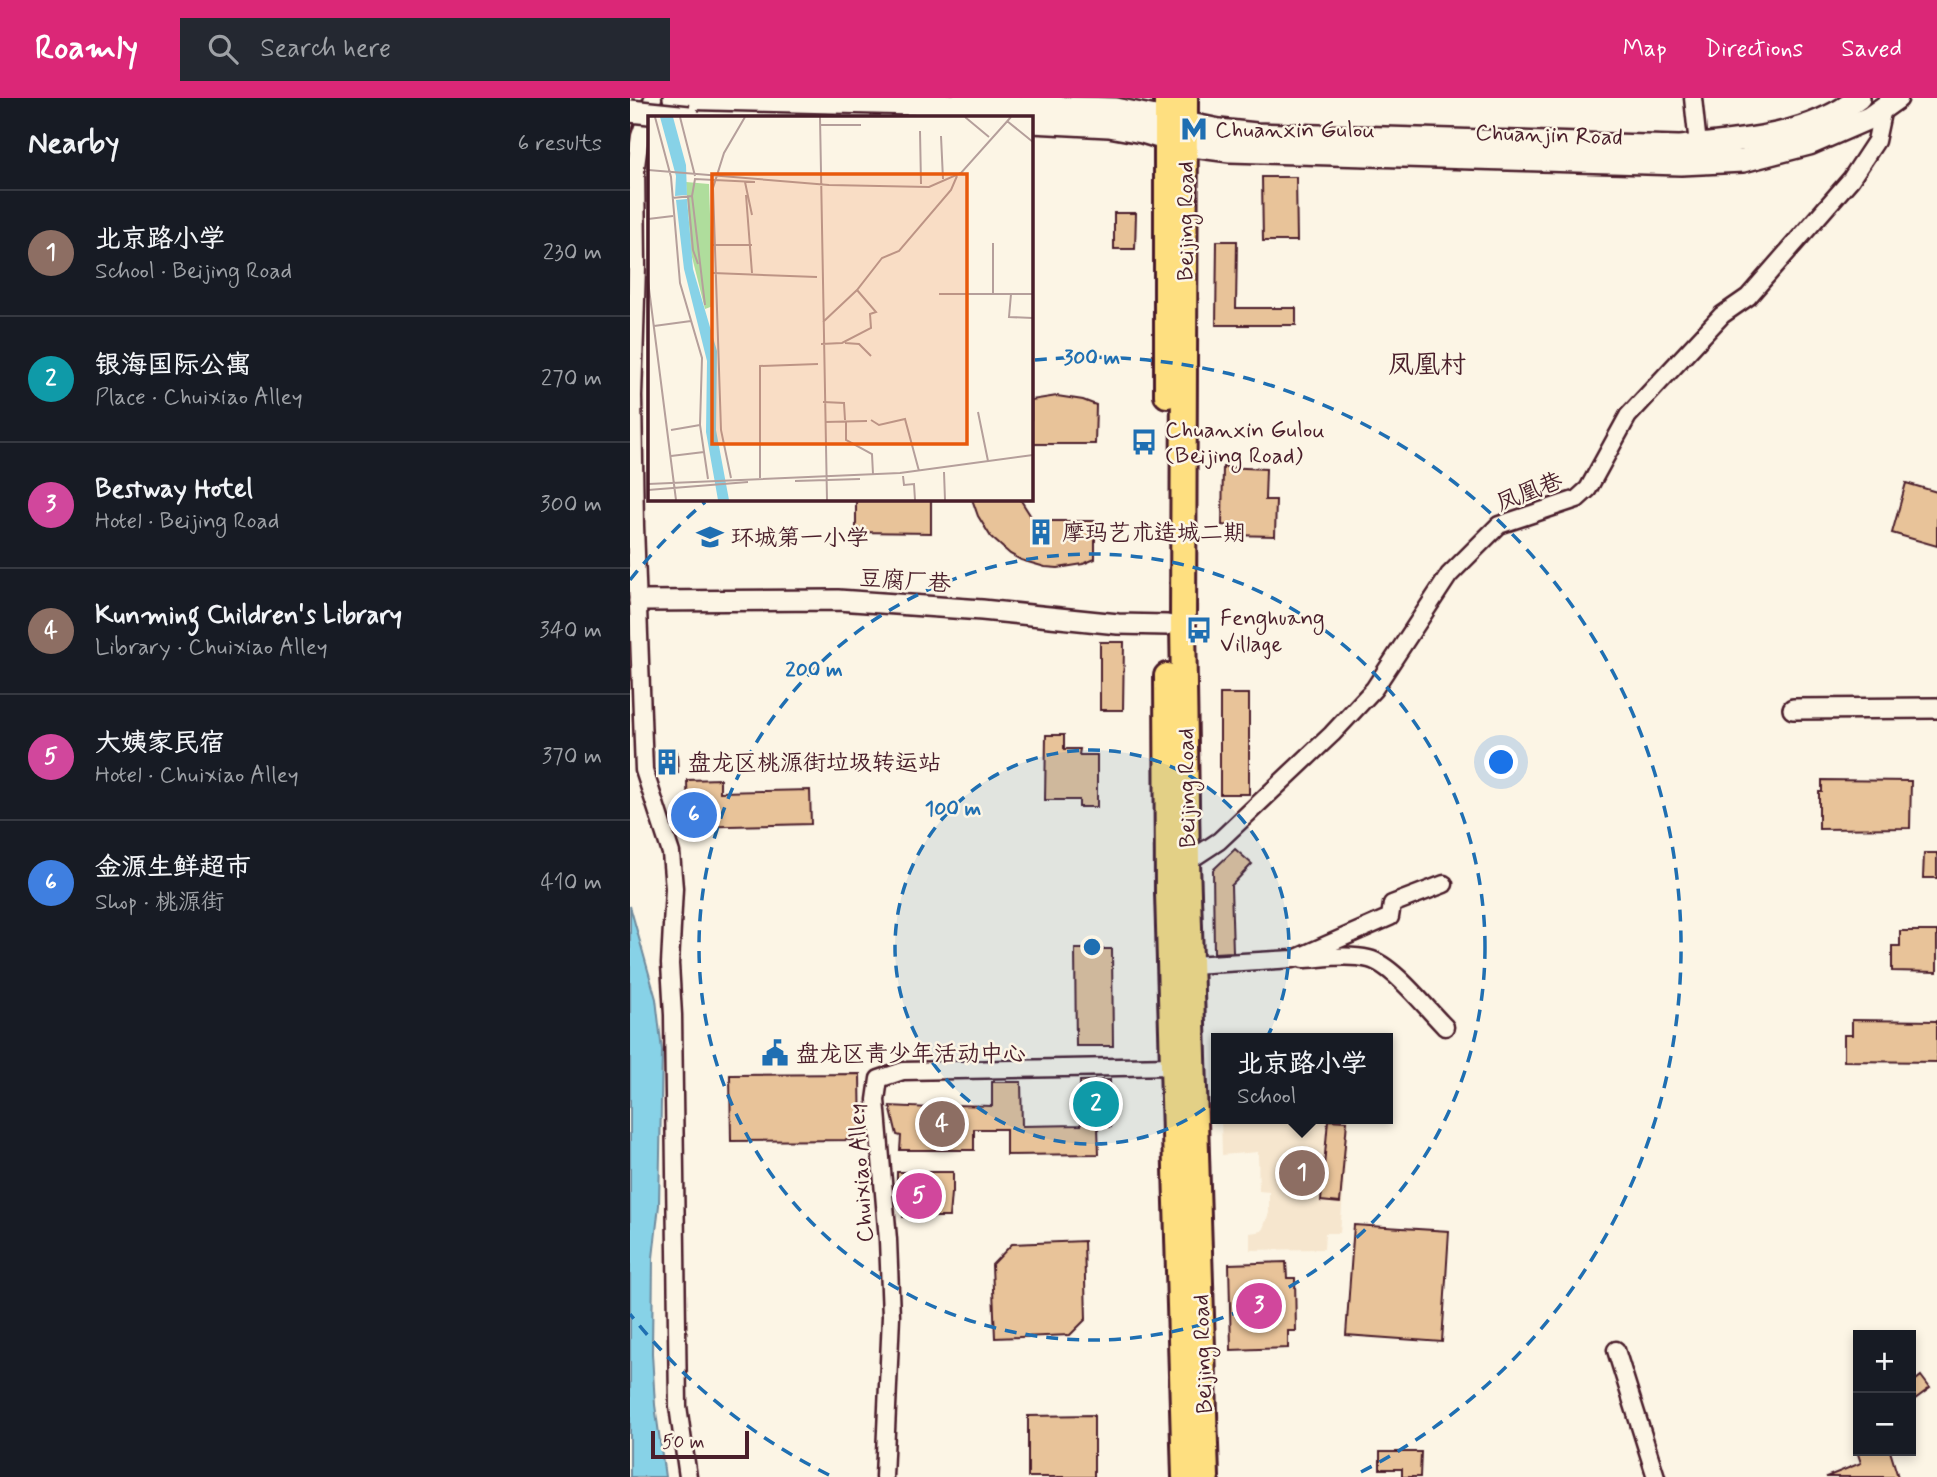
<!DOCTYPE html>
<meta charset="utf-8">
<style>
body{margin:0;font-family:Mynerve,"LXGW WenKai TC",sans-serif;background:#242831;color:#f1f3f6}
.controls{position:absolute;right:21px;bottom:21px;display:grid;overflow:hidden;border-radius:0px;box-shadow:0 4px 10px #0003}
.controls button{width:63px;height:63px;display:grid;place-items:center;padding:0;border:0;border-bottom:2px solid #363941;background:#171b24;color:#f1f3f6;font:35px sans-serif}
.scale{position:absolute;left:21px;bottom:18px;width:98px;box-sizing:border-box;padding-left:7px;border:4px solid #4a1f2b;border-top:0;font-size:19px;line-height:24px;white-space:nowrap;color:#4a1f2b;-webkit-text-stroke:5px #fcf5e5;paint-order:stroke}
.you{position:absolute;left:872px;top:665px;width:24px;height:24px;margin:-18px;border:5px solid #fff;border-radius:50%;background:#1a73e8;box-shadow:0 0 0 10px #1a73e833}
.badge{display:grid;place-items:center;width:46px;height:46px;border-radius:50%;background:#db2777;color:#fff;font-size:23px;font-weight:700}
.pin{position:absolute;translate:-50% -50%;border:4px solid #fff;box-shadow:0 2px 7px #0006}
.popup{position:absolute;left:581px;top:935px;width:182px;height:91px;box-sizing:border-box;display:grid;place-content:center;border-radius:0px;background:#171b24;filter:drop-shadow(0 2px 5px #0005);font-size:23px;white-space:nowrap;color:#9ea1a6}
.popup b{font-size:26px;color:#f1f3f6}
.popup::after{content:'';position:absolute;left:50%;top:100%;margin-left:-14px;border:14px solid transparent;border-top-color:#171b24}
.list{margin:0;padding:0;list-style:none}
h2{display:flex;justify-content:space-between;align-items:center;height:91px;margin:0;padding:0 28px;font-size:30px}
h2 small{font-size:23px;font-weight:400;color:#9ea1a6}
.list li{display:grid;grid-template-columns:46px 1fr auto;gap:21px;align-items:center;box-sizing:border-box;height:126px;padding:0 28px;border-top:2px solid #363941}
.list b{display:block;font-size:26px;white-space:nowrap}
.list p{margin:0;font-size:23px;white-space:nowrap;color:#9ea1a6}
.list em{font-size:23px;font-style:normal;color:#9ea1a6}
.icon{flex:none;width:38px;height:38px;fill:none;stroke:currentColor;stroke-width:2;stroke-linecap:round;stroke-linejoin:round}
.map{position:relative;flex:none;width:1307px;height:1379px;overflow:hidden}
header{display:flex;align-items:center;gap:42px;box-sizing:border-box;height:98px;padding:0 35px;background:#db2777;color:#fff}
header strong{font-size:33px}
nav{display:flex;gap:38px;margin-inline-start:auto;font-size:24px}
.search{width:490px;height:63px;background:#242831;display:flex;align-items:center;gap:18px;box-sizing:border-box;padding:0 24px;border-radius:0px;color:#9ea1a6;font-size:26px}
main{display:flex}
aside{flex:1;background:#171b24}
.map>svg:first-child{display:block}
</style>
<header>
<strong>Roamly</strong>
<div class="search"><svg class="icon" aria-label="search" viewBox="0 0 24 24"><circle cx="10" cy="10" r="6"/><path d="M15 15l6 6"/></svg>Search here</div>
<nav><a>Map</a><a>Directions</a><a>Saved</a></nav>
</header>
<main>
<aside>
<h2>Nearby<small>6 results</small></h2>
<ul class="list">
<li><span class="badge" style="background:#8d6e63">1</span><div><b>北京路小学</b><p>School · Beijing Road</p></div><em>230 m</em></li>
<li><span class="badge" style="background:#0f9aa8">2</span><div><b>银海国际公寓</b><p>Place · Chuixiao Alley</p></div><em>270 m</em></li>
<li><span class="badge" style="background:#d1479c">3</span><div><b>Bestway Hotel</b><p>Hotel · Beijing Road</p></div><em>300 m</em></li>
<li><span class="badge" style="background:#8d6e63">4</span><div><b>Kunming Children's Library</b><p>Library · Chuixiao Alley</p></div><em>340 m</em></li>
<li><span class="badge" style="background:#d1479c">5</span><div><b>大姨家民宿</b><p>Hotel · Chuixiao Alley</p></div><em>370 m</em></li>
<li><span class="badge" style="background:#3f7fe0">6</span><div><b>金源生鲜超市</b><p>Shop · 桃源街</p></div><em>410 m</em></li>
</ul>
</aside>
<div class="map">
<svg width="1307" height="1379" viewBox="0 0 1307 1379">
<rect width="100%" height="100%" fill="#fcf5e5"/>
<filter id="ink" filterUnits="userSpaceOnUse"><feTurbulence type="fractalNoise" baseFrequency=".0143" numOctaves="2"/><feDisplacementMap in="SourceGraphic" scale="14" xChannelSelector="R" yChannelSelector="G"/><feConvolveMatrix kernelMatrix="1 2 1 2 8 2 1 2 1" color-interpolation-filters="sRGB"/></filter>
<g filter="url(#ink)">
<!-- built -->
<polygon fill="#f6e6ce" points="591,1021 719,1021 710,1135 695,1135 694,1151 620,1152 620,1135 632,1133 639,1115 639,1094 629,1093 628,1054 592,1057"/>
<!-- water -->
<polygon fill="#87d2e7" stroke="#6f8a9c" stroke-width="2" points="0,808 26,901 32,953 29,1107 23,1160 22,1255 25,1307 35,1379 0,1379"/>
<!-- building -->
<g fill="#e8c399" stroke="#4a1f2b" stroke-width="2">
<polygon points="632,79 666,79 667,143 633,143"/>
<polygon points="484,115 506,115 505,151 484,151"/>
<polygon points="587,143 607,143 606,210 666,210 666,227 586,227"/>
<polygon points="427,298 453,302 466,307 465,346 401,346 401,302"/>
<polygon points="593,369 636,371 635,402 646,402 645,438 600,437 601,428 592,427"/>
<polygon points="1276,385 1307,394 1307,448 1262,435"/>
<polygon points="226,401 301,401 301,435 226,434"/>
<polygon points="342,401 390,401 402,420 407,423 465,423 465,461 453,466 428,470 415,469 391,462 380,456 361,439 348,418"/>
<polygon points="470,544 494,544 493,612 470,612"/>
<rect x="590" y="596" width="29" height="100"/>
<polygon points="416,637 434,637 434,651 450,651 449,657 467,657 467,709 449,709 449,702 415,702"/>
<polygon points="26,654 47,654 48,674 27,675"/>
<polygon points="90,681 90,694 180,692 181,726 58,729 57,682"/>
<polygon points="1192,682 1281,683 1280,730 1189,731 1189,694 1192,694"/>
<polygon points="605,751 622,766 601,788 603,854 584,855 583,772"/>
<polygon points="1294,755 1307,755 1307,780 1293,780"/>
<polygon points="1270,833 1307,833 1307,874 1262,873 1262,848 1270,848"/>
<polygon points="445,851 482,851 483,948 446,948"/>
<polygon points="1222,922 1307,923 1307,964 1214,963 1214,937 1222,937"/>
<polygon points="230,976 231,1042 101,1043 100,977"/>
<polygon points="480,982 481,1029 468,1029 469,1056 376,1057 376,1031 344,1031 344,1052 270,1052 271,1038 267,1037 260,1008 322,1011 322,1007 362,1008 362,984 391,984 392,1028 451,1027 450,983"/>
<polygon points="698,1022 717,1023 710,1105 691,1103"/>
<polygon points="267,1074 323,1074 323,1095 321,1095 319,1119 273,1119 271,1095 267,1095"/>
<polygon points="724,1127 819,1133 812,1244 716,1237"/>
<polygon points="454,1143 456,1221 440,1237 365,1240 362,1167 382,1146"/>
<polygon points="656,1164 657,1180 665,1180 666,1233 658,1233 658,1250 601,1252 599,1166"/>
<polygon points="1291,1278 1300,1290 1281,1304 1281,1286"/>
<polygon points="464,1317 464,1379 398,1379 398,1318"/>
<polygon points="1227,1353 1260,1353 1268,1379 1196,1379 1231,1365"/>
<polygon points="750,1354 791,1354 790,1379 772,1379 772,1371 750,1371"/>
</g>
<g fill="none" stroke-linecap="round" stroke-linejoin="round">
<!-- minor casing -->
<g stroke="#4a1f2b" stroke-width="21">
<g id="minor">
<polyline points="23,0 10,38 6,68 7,168 3,298 5,428 14,672 41,755 44,790 40,866 43,917 48,1308 58,1379"/>
<polyline points="1063,0 1068,47"/>
<polyline points="557,764 589,743 702,636 744,591 819,477 869,427 947,401 958,391 998,318 1092,217 1118,199 1221,81 1246,43 1253,10"/>
<path d="M673,861C694,860 718,856 739,861C762,866 797,911 815,929"/>
<polyline points="561,867 664,861 760,819 762,806 814,786"/>
<polyline points="986,1252 1026,1379"/>
<polyline points="254,1379 261,1218 258,1142 246,1002 249,981 273,973 544,968"/>
</g>
</g>
<!-- tertiary casing -->
<g stroke="#4a1f2b" stroke-width="24">
<g id="tertiary">
<polyline points="9,503 208,502 352,512 488,526 537,527"/>
<polyline points="1163,611 1307,610"/>
</g>
</g>
<!-- secondary casing -->
<g stroke="#4a1f2b" stroke-width="26">
<g id="secondary">
<path d="M44,0L486,11L589,32L626,36L1048,49C1110,43 1178,39 1229,0"/>
<polyline points="401,24 479,28 512,34 555,47 600,53 1051,66 1113,63 1179,46 1239,20 1267,0"/>
</g>
</g>
<!-- primary casing -->
<g stroke="#4a1f2b" stroke-width="30">
<g id="primary">
<polyline points="537,0 537,297"/>
<polyline points="555,0 553,528 557,764 576,1379"/>
<polyline points="537,578 538,795 555,1379"/>
</g>
</g>
<!-- minor -->
<use href="#minor" stroke="#fcf5e5" stroke-width="16"/>
<!-- tertiary -->
<use href="#tertiary" stroke="#fcf5e5" stroke-width="19"/>
<!-- secondary -->
<use href="#secondary" stroke="#fcf5e5" stroke-width="21"/>
<!-- primary -->
<use href="#primary" stroke="#fedf80" stroke-width="24"/>
<!-- secondary-bridge casing -->
<g stroke="#4a1f2b" stroke-width="26" stroke-linecap="butt">
<polyline id="secondary-bridge" points="0,13 59,19"/>
</g>
<!-- secondary-bridge -->
<use href="#secondary-bridge" stroke="#fcf5e5" stroke-width="21"/>
</g>
</g>
<!-- distance rings -->
<circle cx="462" cy="849" r="197" fill="#1f6fb2" fill-opacity=".12"/>
<g fill="none" stroke="#1f6fb2" stroke-width="3.5" stroke-dasharray="12 9">
<circle cx="462" cy="849" r="197"/>
<circle cx="462" cy="849" r="393"/>
<path d="M199 1377A590 590 0 0 1 0 1216M0 482A590 590 0 0 1 75 404M405 262A590 590 0 0 1 725 1377"/>
</g>
<!-- icons -->
<defs>
<g id="metro-bare" transform="scale(2.1)"><path d="M-5.5 5V-5H-3L0 0L3-5H5.5V5H3V-.5L0 4L-3-.5V5Z" fill="#1f6fb2" stroke="#fcf5e5" stroke-width="2.5" paint-order="stroke"/></g>
<g id="bus-bare" transform="scale(2.1)"><path d="M-5-6H5V4H4V6H2V4H-2V6H-4V4H-5ZM-3.5-4V0h7V-4ZM-3.5 1.2v1.5H-2V1.2ZM2 1.2v1.5H3.5V1.2Z" fill="#1f6fb2" stroke="#fcf5e5" stroke-width="2.5" paint-order="stroke"/></g>
<g id="building-bare" transform="scale(2.1)"><path d="M-4-6H4V6H1V3H-1V6H-4ZM-2.5-4.3h1.7v1.8h-1.7ZM.8-4.3h1.7v1.8H.8ZM-2.5-1h1.7V.8h-1.7ZM.8-1h1.7V.8H.8Z" fill="#1f6fb2" stroke="#fcf5e5" stroke-width="2.5" paint-order="stroke"/></g>
<g id="school-bare" transform="scale(2.1)"><path d="M0-5L7-2L0 1L-7-2ZM-4 1L0 2.5L4 1V4Q0 6-4 4Z" fill="#1f6fb2" stroke="#fcf5e5" stroke-width="2.5" paint-order="stroke"/></g>
<g id="civic-bare" transform="scale(2.1)"><path d="M-.6-6.5H3V-4.5H.6V-3L4-1V1h2V6H-6V1h2V-1L-.6-3ZM-1.2 2.5V6h2.4V2.5Z" fill="#1f6fb2" stroke="#fcf5e5" stroke-width="2.5" paint-order="stroke"/></g>
</defs>
<g fill-rule="evenodd">
<use href="#metro-bare" x="564" y="31"/>
<use href="#bus-bare" x="514" y="344"/>
<use href="#building-bare" x="411" y="434"/>
<use href="#school-bare" x="80" y="439"/>
<use href="#bus-bare" x="569" y="532"/>
<use href="#building-bare" x="37" y="664"/>
<use href="#civic-bare" x="145" y="955"/>
</g>
<g text-anchor="middle" stroke-width="5" stroke-linejoin="round" paint-order="stroke">
<!-- poi labels -->
<g font-size="23" fill="#4a1f2b" stroke="#fcf5e5" text-anchor="start">
<text x="585" y="39">Chuanxin Gulou</text>
<text x="535" y="339">Chuanxin Gulou<tspan x="535" dy="26">(Beijing Road)</tspan></text>
<text x="432" y="442">摩玛艺术造城二期</text>
<text x="101" y="447">环城第一小学</text>
<text x="590" y="527">Fenghuang<tspan x="590" dy="26">Village</tspan></text>
<text x="58" y="672">盘龙区桃源街垃圾转运站</text>
<text x="166" y="963">盘龙区青少年活动中心</text>
</g>
<!-- street labels -->
<g font-size="23" fill="#4a1f2b" stroke="#fcf5e5">
<text transform="translate(919 36) rotate(2)" y="8">Chuanjin Road</text>
<text transform="translate(555 123) rotate(-90)" y="8">Beijing Road</text>
<text transform="translate(899 393) rotate(-21)" y="8">凤凰巷</text>
<text transform="translate(275 482) rotate(4)" y="8">豆腐厂巷</text>
<text transform="translate(556 690) rotate(-91)" y="8">Beijing Road</text>
<text transform="translate(230 1075) rotate(-94)" y="8">Chuixiao Alley</text>
<text transform="translate(572 1256) rotate(-92)" y="8">Beijing Road</text>
</g>
<!-- quarter labels -->
<g font-size="26" fill="#4a1f2b" stroke="#fcf5e5">
<text x="797" y="275">凤凰村</text>
</g>
</g>
<!-- overview -->
<g transform="translate(18 18)">
<rect width="385" height="385" fill="#fcf5e5"/>
<path d="M38,66L61,68L65,190L57,193L43,137Z" fill="#afdd9c"/>
<path d="M12,1H25L38,49L39,79L27,80L28,60ZM39,83L45,153L69,235L68,314L81,384H70L58,316L59,245L36,153L28,84Z" fill="#87d2e7"/>
<path fill="none" stroke="#b59f9b" stroke-width="2" d="M7,1L23,61L32,167L54,242L52,309L60,363M32,1L47,60M172,1L179,384M317,1L341,21M359,5L385,26M172,9H213M272,15L273,68M293,20L295,63M0,54L181,69L281,71L313,57L363,1M97,66L104,99M98,79L104,157M40,80L45,134L50,148M44,80L57,189M24,82L44,80L47,63L107,66M0,103L25,100M64,129H104M65,157L169,161M0,165L28,384M291,178H385M345,178V127M363,178L361,201L385,202M175,206L209,174L234,142L251,135L303,74L309,60M6,210L43,205M197,227L211,228L223,240M173,228L194,227L223,212L222,198L228,196L209,174M175,286L196,287L197,304M330,296L340,345M223,304L231,309L257,303L271,355M177,306L219,305M198,306V324L224,338L225,358M23,314L52,309M23,340L56,336M296,356L297,384M255,360L256,369L266,368L267,384M83,362L73,314L65,72L76,37L97,1M112,362V250L170,248M147,365L212,363M0,368L252,357L385,339M0,374L100,366"/>
<path fill="#e8590c" fill-opacity="0.15" stroke="#e8590c" stroke-width="3.5" d="M64,58H319V328H64Z"/>
<rect width="385" height="385" fill="none" stroke="#4a1f2b" stroke-width="3.5"/>
</g>
<circle cx="462" cy="849" r="10" fill="#1f6fb2" stroke="#fcf5e5" stroke-width="3.5"/>
<g font-size="21" text-anchor="middle" font-weight="bold" fill="#1f6fb2" stroke="#fcf5e5" stroke-width="5" stroke-linejoin="round" paint-order="stroke">
<text x="462" y="266">300 m</text>
<text x="184" y="578">200 m</text>
<text x="323" y="717">100 m</text>
</g>
</svg>
<div class="controls">
<button>+</button>
<button>−</button>
</div>
<div class="scale">50 m</div>
<div class="you"></div>
<div class="pin badge" style="left:672px;top:1075px;background:#8d6e63">1</div>
<div class="popup"><b>北京路小学</b>School</div>
<div class="pin badge" style="left:466px;top:1006px;background:#0f9aa8">2</div>
<div class="pin badge" style="left:629px;top:1208px;background:#d1479c">3</div>
<div class="pin badge" style="left:312px;top:1026px;background:#8d6e63">4</div>
<div class="pin badge" style="left:289px;top:1098px;background:#d1479c">5</div>
<div class="pin badge" style="left:64px;top:717px;background:#3f7fe0">6</div>
</div>
</main>
